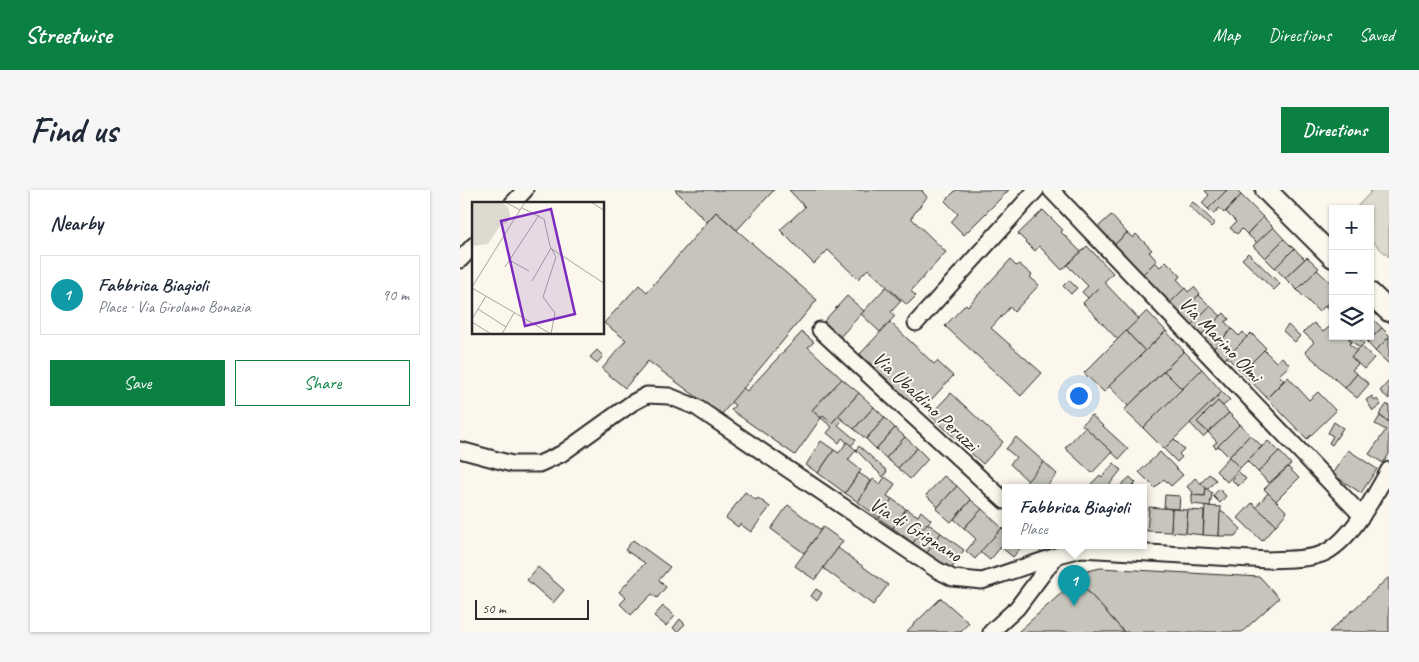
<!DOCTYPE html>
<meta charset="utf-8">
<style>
body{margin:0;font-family:Caveat,sans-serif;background:#f6f6f7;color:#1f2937}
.controls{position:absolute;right:15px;top:15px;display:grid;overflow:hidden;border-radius:0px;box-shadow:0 1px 4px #0004}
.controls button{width:45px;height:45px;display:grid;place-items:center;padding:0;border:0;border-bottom:1px solid #e0e1e3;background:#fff;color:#1f2937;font:25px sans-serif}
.scale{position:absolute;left:15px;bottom:12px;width:114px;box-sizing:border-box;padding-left:5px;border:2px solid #2b2b2b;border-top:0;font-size:14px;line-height:18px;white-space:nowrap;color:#2b2b2b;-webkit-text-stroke:4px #fbf7ec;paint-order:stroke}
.you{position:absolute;left:618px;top:205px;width:18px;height:18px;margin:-12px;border:4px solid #fff;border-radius:50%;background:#1a73e8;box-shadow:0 0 0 8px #1a73e833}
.badge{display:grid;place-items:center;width:32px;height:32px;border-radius:50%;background:#0b8043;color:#fff;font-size:16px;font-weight:700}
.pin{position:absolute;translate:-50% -41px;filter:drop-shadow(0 1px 2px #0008)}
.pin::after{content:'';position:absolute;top:26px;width:18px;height:15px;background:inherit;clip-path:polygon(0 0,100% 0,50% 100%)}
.popup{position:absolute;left:542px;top:294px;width:145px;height:65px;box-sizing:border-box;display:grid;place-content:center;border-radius:0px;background:#fff;filter:drop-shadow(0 1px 4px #0005);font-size:16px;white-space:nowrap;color:#747a83}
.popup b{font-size:19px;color:#1f2937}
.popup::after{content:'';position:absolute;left:50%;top:100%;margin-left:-10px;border:10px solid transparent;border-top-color:#fff}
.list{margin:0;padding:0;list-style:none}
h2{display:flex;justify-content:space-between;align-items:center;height:65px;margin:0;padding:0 20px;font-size:21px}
h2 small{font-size:16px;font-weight:400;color:#747a83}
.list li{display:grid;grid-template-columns:32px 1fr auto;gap:15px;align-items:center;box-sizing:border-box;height:80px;margin:0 10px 10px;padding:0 10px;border:1px solid #e0e1e3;border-radius:0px}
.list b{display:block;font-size:19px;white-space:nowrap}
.list p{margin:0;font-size:16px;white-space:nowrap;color:#747a83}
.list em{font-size:16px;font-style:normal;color:#747a83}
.actions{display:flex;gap:10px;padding:15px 20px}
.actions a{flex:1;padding:11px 0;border:1px solid #0b8043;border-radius:0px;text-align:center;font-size:18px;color:#0b8043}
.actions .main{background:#0b8043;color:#fff}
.icon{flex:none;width:28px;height:28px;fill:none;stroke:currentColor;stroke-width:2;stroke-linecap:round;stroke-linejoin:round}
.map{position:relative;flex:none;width:929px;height:442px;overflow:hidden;border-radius:0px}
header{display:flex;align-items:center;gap:30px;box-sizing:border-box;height:70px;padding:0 25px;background:#0b8043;color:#fff}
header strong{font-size:24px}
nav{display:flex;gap:28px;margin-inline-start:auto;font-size:18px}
.intro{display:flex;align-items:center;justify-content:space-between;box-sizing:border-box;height:120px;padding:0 30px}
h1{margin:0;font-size:35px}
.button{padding:12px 22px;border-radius:0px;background:#0b8043;color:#fff;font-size:18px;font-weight:700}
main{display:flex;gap:30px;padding:0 30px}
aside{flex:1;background:#fff;border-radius:0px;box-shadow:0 1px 4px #0004}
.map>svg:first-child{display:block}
</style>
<header>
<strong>Streetwise</strong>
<nav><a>Map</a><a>Directions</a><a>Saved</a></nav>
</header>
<div class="intro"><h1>Find us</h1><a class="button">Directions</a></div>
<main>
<aside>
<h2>Nearby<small></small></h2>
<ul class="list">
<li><span class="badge" style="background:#0f9aa8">1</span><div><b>Fabbrica Biagioli</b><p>Place · Via Girolamo Bonazia</p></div><em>90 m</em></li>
</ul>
<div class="actions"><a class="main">Save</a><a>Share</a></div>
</aside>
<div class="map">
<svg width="929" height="442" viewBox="0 0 929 442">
<rect width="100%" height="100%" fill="#fbf7ec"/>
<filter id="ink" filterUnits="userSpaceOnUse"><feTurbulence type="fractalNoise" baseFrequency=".02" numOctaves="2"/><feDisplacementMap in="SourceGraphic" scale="10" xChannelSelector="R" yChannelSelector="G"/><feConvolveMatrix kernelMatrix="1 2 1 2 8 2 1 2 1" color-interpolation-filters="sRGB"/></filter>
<g filter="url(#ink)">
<!-- green -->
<polygon fill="#dddad0" stroke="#84827e" points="909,0 929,0 929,67 910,49 910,19 895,19 911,2"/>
<!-- building -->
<g fill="#c7c4bc" stroke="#2b2b2b">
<polygon points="215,0 314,0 277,40 256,22 247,32"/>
<polygon points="329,0 463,0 462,1 467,7 451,28 486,62 451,101 456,106 447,115 408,79 398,89 368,60 354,74 320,40 345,17"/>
<polygon points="496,0 549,0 504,45 491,32 498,24 485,11"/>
<polygon points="746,0 767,0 748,19 742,13 749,5 745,1"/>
<polygon points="767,0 776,0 781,5 764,23 759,18 754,24 748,19"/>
<polygon points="781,5 803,27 787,44 782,39 777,44 770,38 776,32 766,22"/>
<polygon points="733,12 755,33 751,37 729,16"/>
<polygon points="583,20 603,40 601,42 621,62 602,80 579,56 575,61 558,44"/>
<polygon points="256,22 357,110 261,225 188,171 165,198 142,179 166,150 144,133 179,95 187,102"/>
<polygon points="651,25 667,43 654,55 637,38"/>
<polygon points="803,27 813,37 797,53 787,44"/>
<polygon points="813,37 824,49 805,68 793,56"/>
<polygon points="667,43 673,48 676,44 692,60 689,62 697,71 682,85 654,55"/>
<polygon points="824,49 834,59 815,78 805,68"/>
<polygon points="627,56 653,83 628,108 622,102 628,96 607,75"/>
<polygon points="834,59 845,69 825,88 815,78"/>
<polygon points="788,63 820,94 814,100 782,69"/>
<polygon points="847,67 859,78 837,100 825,88"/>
<polygon points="550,70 556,76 559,74 572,85 570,87 579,95 554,122 550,117 531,138 582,183 561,206 485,136 506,114 508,116"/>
<polygon points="706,71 721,86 717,89 725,98 709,114 682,85 695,72 700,77"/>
<polygon points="857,80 873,95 873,108 859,122 837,100"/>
<polygon points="609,90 617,98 611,104 603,96"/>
<polygon points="644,92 679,129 658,150 623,113"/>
<polygon points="426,97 441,111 431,122 435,126 420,142 401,124"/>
<polygon points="734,97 740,104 719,124 709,114 725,98 728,102"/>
<polygon points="739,105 750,116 730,136 719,124"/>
<polygon points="387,106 404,121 380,147 364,131"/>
<polygon points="873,108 873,124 865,117"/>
<polygon points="750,116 761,126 740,146 730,136"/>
<polygon points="687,121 706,141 685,161 666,141"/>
<polygon points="764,123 769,129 765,132 772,139 752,160 740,146"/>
<polygon points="913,129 922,138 907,152 901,146 910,146 910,132"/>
<polygon points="430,132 474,174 477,171 493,186 471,210 461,201 451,212 400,164"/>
<polygon points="854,133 863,142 873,134 873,146 886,146 892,151 889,154 897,160 891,167 898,174 892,180 897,184 885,198 845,162 854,152 843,142"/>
<polygon points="828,135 840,146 835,152 823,141"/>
<polygon points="922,138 929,145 929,147 915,161 907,152"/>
<polygon points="772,139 779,146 783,142 787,147 763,171 752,160"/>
<polygon points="666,141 685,161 644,202 624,183"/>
<polygon points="706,141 724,161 668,216 649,196"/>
<polygon points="342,142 354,152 348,157 382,189 352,220 361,228 335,265 271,220 275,215 271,212 283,198 287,201"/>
<polygon points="791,143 806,158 782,182 767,167"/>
<polygon points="892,146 896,146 904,153 900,158 889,149"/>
<polygon points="929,147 929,174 915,161"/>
<polygon points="901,156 914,168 904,179 891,167"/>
<polygon points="137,160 143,166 137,173 130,167"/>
<polygon points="804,160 816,172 822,167 830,175 819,185 824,190 807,208 782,182"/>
<polygon points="724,161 742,179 722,199 704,181"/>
<polygon points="742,179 762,202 704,259 683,238"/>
<polygon points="704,181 722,199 683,238 664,220"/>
<polygon points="897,184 909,194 897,208 885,198"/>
<polygon points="828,187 849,210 858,202 876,221 847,249 807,208"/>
<polygon points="382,189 399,203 372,233 363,225 361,228 352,220"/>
<polygon points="929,191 929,209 920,201"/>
<polygon points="762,202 770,210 763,216 758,211 737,232 748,242 743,247 730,233"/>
<polygon points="399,203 414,217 394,239 378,226"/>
<polygon points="491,203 543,252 523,274 470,225"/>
<polygon points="912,206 915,211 917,209 921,215 913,221 906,210"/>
<polygon points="758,211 769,223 748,242 737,232"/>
<polygon points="927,214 929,216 929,232 919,225"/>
<polygon points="414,217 425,228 406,249 394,239"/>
<polygon points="769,223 780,234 756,258 753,255 757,252 748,242"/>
<polygon points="363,225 372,233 378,226 383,230 378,235 396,250 391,256 382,248 379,253 367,243 372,237 361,228"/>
<polygon points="631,225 668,259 659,269 622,235"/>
<polygon points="920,226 929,232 929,264 923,273 909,264 926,240 915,234"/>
<polygon points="425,228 435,238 416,259 406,249"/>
<polygon points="874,232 883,238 872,255 869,253 873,246 868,243"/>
<polygon points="780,234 790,245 769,267 758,256"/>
<polygon points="625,237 652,262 632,283 605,258"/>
<polygon points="435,238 445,247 426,268 416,259"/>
<polygon points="790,245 802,256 780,278 769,267"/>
<polygon points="445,247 457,258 438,278 426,268"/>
<polygon points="556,247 584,272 568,291 550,274 556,267 546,259"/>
<polygon points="714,249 724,259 719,264 722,267 717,272 704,259"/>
<polygon points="361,251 374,260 358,283 346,275"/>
<polygon points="808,251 819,261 798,282 787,271"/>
<polygon points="387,252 396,260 388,270 401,280 385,303 358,283 374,260 379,263"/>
<polygon points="399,256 427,281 423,287 396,260"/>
<polygon points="457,258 468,269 450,289 438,278"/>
<polygon points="888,260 917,279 901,303 872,284"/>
<polygon points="819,261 831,274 809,293 798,282"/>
<polygon points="700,262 723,285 711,296 704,289 695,298 679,282"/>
<polygon points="769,267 780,278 767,292 756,281"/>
<polygon points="584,272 597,284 586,297 562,297"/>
<polygon points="654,273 661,280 650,294 647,297 634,297 631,294 640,285 642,287"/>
<polygon points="828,277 839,288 816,311 804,299"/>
<polygon points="779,282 786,289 778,296 772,290"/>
<polygon points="399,283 411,291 398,312 385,303"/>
<polygon points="749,284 756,290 747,300 741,293"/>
<polygon points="484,286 497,296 478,317 466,305"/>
<polygon points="425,287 435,294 427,306 432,309 419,328 398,312 413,289 420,294"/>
<polygon points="670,287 676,293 672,297 659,297"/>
<polygon points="735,288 746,298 745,306 732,305 733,302 727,297"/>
<polygon points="497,296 511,310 491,332 476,319"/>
<polygon points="746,298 752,303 750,316 732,314 732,305 745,306"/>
<polygon points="759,299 766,306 760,313 753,306"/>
<polygon points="285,302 296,310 298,308 310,317 291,342 280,334 278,337 266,328"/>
<polygon points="808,303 827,322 816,335 796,317"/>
<polygon points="705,305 720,306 719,319 704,318"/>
<polygon points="432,309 446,319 433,338 419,328"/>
<polygon points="511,310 522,319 504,338 494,329"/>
<polygon points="792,313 816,335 802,351 778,328"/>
<polygon points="328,315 361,340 344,363 311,339"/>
<polygon points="745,316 761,317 759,346 743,345"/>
<polygon points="689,317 712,319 711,342 687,341"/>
<polygon points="446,319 458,326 461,321 471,330 453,353 433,338"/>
<polygon points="522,319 542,338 515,369 506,361 516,349 504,338"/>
<polygon points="712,319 728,320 726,343 711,342"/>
<polygon points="728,320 744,321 743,345 726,343"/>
<polygon points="760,322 764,322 781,339 775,346 759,346"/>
<polygon points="467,333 481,343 467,363 453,353"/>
<polygon points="363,337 383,351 355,390 335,376"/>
<polygon points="542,338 545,341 545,355 560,355 562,356 553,367 541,357 530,370 520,362"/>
<polygon points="481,343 504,360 491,379 467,363"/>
<polygon points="173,350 210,377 199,390 206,397 197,408 192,404 171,425 160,414 166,408 159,402 185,373 165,360"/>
<polygon points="378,358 428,395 413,415 363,378"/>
<polygon points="78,377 104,400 93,413 67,390"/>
<polygon points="640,378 800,387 819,408 782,442 664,442 617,389 628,381"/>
<polygon points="929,387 929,442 869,442"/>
<polygon points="617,389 664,442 558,442"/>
<polygon points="356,399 362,403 357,411 351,406"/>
<polygon points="481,408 509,433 500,442 449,442 447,441"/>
<polygon points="203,416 215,426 206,436 194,426"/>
<polygon points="220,429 225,434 217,442 213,438"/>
</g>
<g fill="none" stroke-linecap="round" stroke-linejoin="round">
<!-- minor casing -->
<g stroke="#2b2b2b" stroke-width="19">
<g id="minor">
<polyline points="591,0 902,326"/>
<polyline points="52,14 65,0"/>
<polyline points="0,70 14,55"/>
<polyline points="456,133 576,0"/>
<polyline points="360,140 545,311"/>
<path d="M0,260L52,274H79L101,264L172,213L187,205L209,206L236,217L477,380L493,388L522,391L602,364L621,359L808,370C826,369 845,370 862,364C890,353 915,305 929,280"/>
<polyline points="531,442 557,418 596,366"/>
</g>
</g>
<!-- tertiary casing -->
<g stroke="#2b2b2b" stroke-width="24">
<g id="tertiary">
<polyline points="806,0 873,67"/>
<polyline points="910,103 929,121"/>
</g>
</g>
<!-- minor -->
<use href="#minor" stroke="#fbf7ec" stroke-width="15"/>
<!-- tertiary -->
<use href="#tertiary" stroke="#fbf7ec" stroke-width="20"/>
</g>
</g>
<g text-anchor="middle" stroke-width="4" stroke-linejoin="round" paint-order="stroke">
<!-- street labels -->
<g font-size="20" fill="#2b2b2b" stroke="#fbf7ec">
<text transform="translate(761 149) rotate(46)" y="7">Via Marino Olmi</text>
<text transform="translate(466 211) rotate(43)" y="7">Via Ubaldino Peruzzi</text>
<text transform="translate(456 339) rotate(32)" y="7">Via di Grignano</text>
</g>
</g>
<!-- overview -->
<g transform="translate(12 12)">
<rect width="132" height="132" fill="#fbf7ec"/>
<path d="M0,0H29L36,5L38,14L34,22L30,21L16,42L0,44Z" fill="#dddad0"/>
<path fill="none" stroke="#a8a59f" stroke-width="1" d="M33,0L48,8M119,0L133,9M50,6L72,17L78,44L84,55L71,95L83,111L79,132M80,47L133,82M37,58L57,69M33,65L67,13M60,79L79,46M0,85L53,0M0,86L79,132M6,107L34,125M0,117L14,94M0,120L19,132M30,132L42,111"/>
<path fill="#7b2cbf" fill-opacity="0.15" stroke="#7b2cbf" stroke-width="2.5" d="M79,7L103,112L53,124L29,19Z"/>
<rect width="132" height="132" fill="none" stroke="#2b2b2b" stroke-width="2.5"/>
</g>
</svg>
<div class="controls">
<button>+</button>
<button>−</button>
<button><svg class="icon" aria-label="layers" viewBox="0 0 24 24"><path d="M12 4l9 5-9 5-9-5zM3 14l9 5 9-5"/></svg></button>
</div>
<div class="scale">50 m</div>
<div class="you"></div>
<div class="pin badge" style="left:614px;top:416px;background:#0f9aa8">1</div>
<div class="popup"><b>Fabbrica Biagioli</b>Place</div>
</div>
</main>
